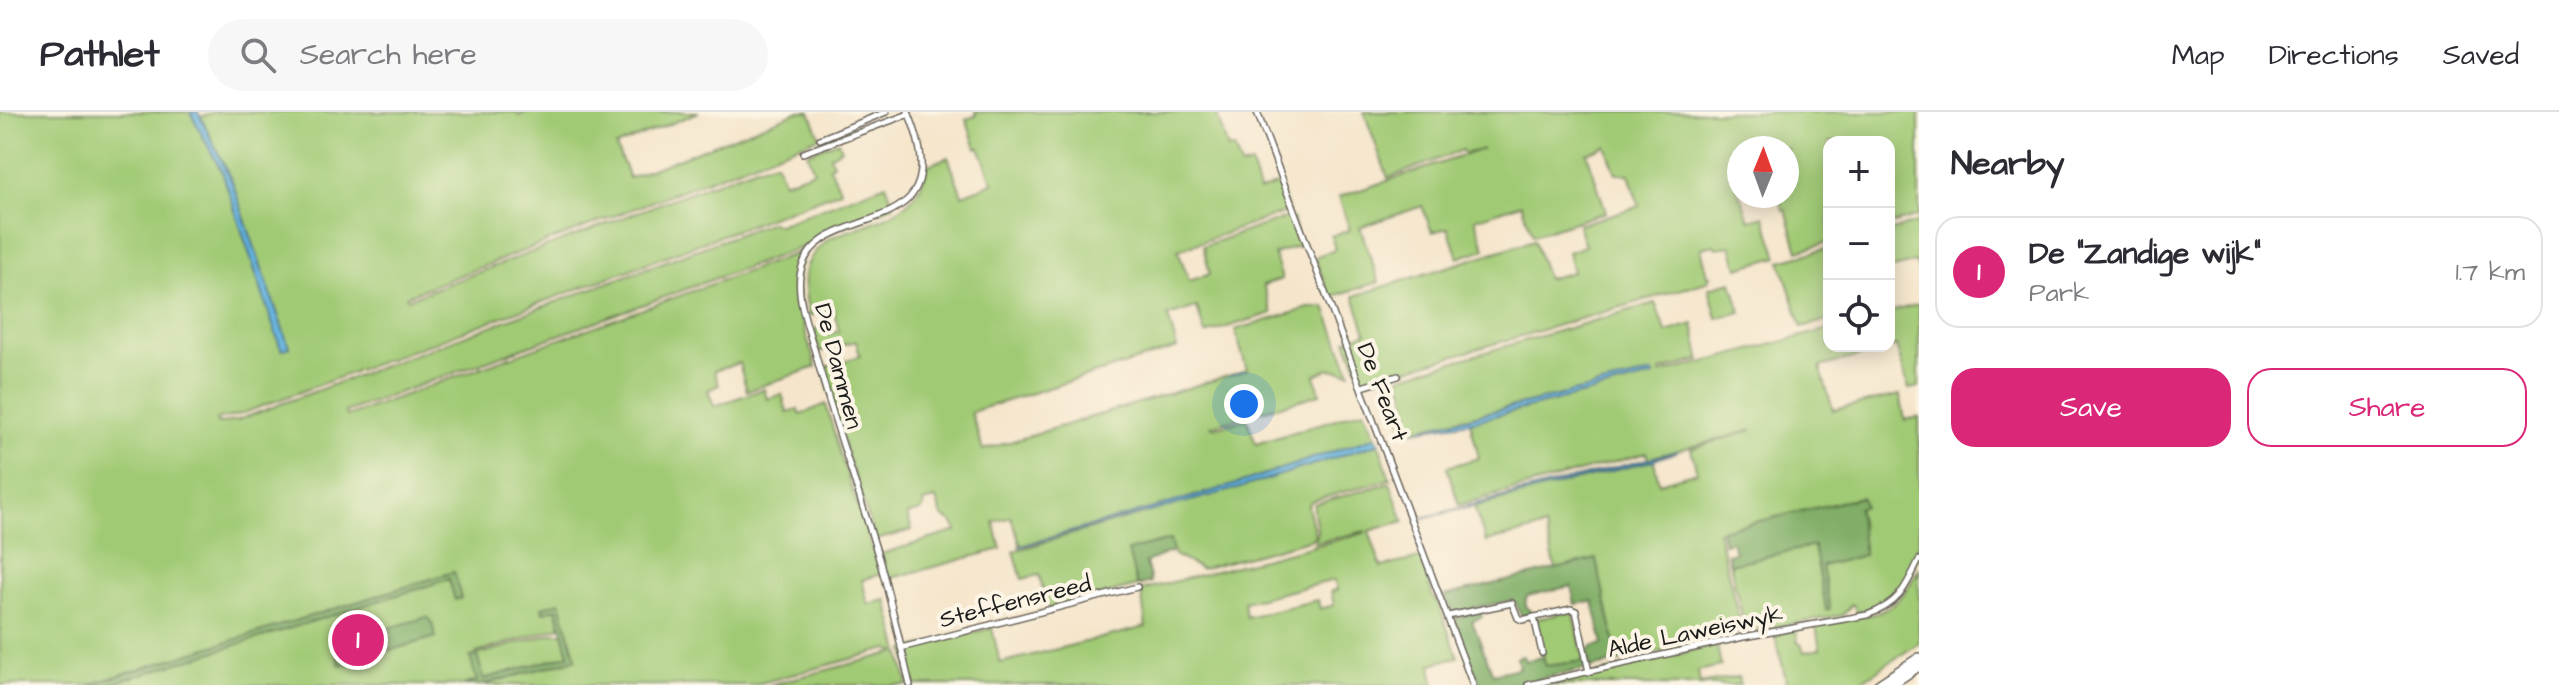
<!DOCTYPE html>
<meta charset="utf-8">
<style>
body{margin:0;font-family:"Architects Daughter",sans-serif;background:#f7f7f7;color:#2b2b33}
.controls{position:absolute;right:24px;top:24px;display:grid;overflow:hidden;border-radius:16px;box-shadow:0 4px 20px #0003}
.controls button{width:72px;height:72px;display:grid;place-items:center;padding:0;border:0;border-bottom:2px solid #e1e1e2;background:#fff;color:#2b2b33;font:40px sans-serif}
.compass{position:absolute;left:1727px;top:24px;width:72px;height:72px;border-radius:50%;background:#fff;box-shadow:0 4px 20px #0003;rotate:1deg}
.you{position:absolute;left:1244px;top:292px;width:28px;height:28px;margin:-20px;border:6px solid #fff;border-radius:50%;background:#1a73e8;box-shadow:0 0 0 12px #1a73e833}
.badge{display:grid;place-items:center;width:52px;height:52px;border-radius:50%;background:#db2777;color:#fff;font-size:26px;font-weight:700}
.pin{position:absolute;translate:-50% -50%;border:4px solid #fff;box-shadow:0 2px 8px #0006}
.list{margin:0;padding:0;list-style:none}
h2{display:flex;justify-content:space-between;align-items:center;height:104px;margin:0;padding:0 32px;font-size:34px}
h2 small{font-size:26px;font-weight:400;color:#7c7c81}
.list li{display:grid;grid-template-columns:52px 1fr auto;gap:24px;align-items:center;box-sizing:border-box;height:112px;margin:0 16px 16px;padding:0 16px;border:2px solid #e1e1e2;border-radius:24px}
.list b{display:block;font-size:30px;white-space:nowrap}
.list p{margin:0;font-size:26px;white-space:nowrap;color:#7c7c81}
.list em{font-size:26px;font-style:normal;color:#7c7c81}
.actions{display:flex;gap:16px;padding:24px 32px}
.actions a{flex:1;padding:18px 0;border:2px solid #db2777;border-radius:24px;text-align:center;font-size:28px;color:#db2777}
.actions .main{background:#db2777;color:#fff}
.icon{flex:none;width:44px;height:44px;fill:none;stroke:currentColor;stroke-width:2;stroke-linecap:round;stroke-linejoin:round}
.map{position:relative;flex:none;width:1919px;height:573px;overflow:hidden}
header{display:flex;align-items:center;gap:48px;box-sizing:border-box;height:112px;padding:0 40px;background:#fff;border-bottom:2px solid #e1e1e2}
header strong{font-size:38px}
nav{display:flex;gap:44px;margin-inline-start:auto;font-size:28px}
.search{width:560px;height:72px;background:#f7f7f7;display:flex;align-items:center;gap:20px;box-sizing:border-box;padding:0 28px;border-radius:44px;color:#7c7c81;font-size:30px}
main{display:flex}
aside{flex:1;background:#fff}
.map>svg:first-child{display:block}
</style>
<header>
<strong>Pathlet</strong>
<div class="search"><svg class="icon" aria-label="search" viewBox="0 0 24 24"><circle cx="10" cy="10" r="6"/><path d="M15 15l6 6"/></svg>Search here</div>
<nav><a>Map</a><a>Directions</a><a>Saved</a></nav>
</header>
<main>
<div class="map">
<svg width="1919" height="573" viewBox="0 0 1919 573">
<rect width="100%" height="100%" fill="#fcf5e5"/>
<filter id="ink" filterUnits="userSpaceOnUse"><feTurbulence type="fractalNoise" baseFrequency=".0125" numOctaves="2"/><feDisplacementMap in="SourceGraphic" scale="16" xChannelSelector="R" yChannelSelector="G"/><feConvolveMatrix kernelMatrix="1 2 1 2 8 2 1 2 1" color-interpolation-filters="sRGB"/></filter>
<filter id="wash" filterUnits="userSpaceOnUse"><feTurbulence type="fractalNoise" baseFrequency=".006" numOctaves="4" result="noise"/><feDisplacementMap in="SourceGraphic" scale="32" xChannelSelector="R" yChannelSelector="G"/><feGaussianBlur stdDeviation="1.8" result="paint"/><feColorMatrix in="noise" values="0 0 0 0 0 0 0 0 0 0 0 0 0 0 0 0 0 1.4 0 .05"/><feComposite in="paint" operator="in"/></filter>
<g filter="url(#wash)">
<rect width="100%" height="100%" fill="#f5e5cb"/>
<!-- green -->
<g fill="#a1ca75" stroke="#5e7348" stroke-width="2" fill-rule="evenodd">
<path d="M0,0H190L223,62L280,234L289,235L232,70L201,5L213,0H517L519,4L523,2L522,0H699L616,34L629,66L797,0H810L820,25L406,184L408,187L754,56L776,50L784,70L814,59L807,41L838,29L841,37L830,44L833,52L829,54L841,79L238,303L216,308L218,312L238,308L771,110L778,113L886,72L894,94L828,120L811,132L345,300L347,304L806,138C785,174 806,218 816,255L747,279L739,251L714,259L719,273L708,278L714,294L764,277L767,287L782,282L787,300L798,297L800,303L826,292L840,342L881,462L862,468L868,492L887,488L908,573H769L897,540L888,537L753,573H482L576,547L560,490L542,496H556L561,515L476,541L477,543L554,521H563L569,543L483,567L477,544L471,545L477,569L463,573H107L449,467L455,487L460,486L453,460L88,573H0Z"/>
<path d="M975,0H1216L1228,37L1234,36L1241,55L1251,52L1259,79L1278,72L1289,99L1178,138L1189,169L1210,162L1203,134L1288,105L1292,106L1301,133L1274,142L1282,167L1263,173L1272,201L1205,222L1197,195L1168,204L1177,236L971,300L983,338L1247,258L1235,218L1309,196L1325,195L1350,260L1329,257L1315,263L1320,282L1211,314L1215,316L1247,307L1256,332L1364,298L1376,325L1230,374L1021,434L1011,405L994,410L1001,437L888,467L881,442L957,419L953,411L942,404L936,387L923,390L924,395L921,399L907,403L912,418L876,428L845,336L823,256L860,244L856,229L819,240L813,218L826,214L829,222L839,219L833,196L809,204C802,171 799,148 830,126C867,110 922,103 926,54L948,45L962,83L993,71L979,35L976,36L966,7L976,4Z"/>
<polygon points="1364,0 1919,0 1919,104 1891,112 1889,30 1829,30 1829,130 1798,139 1786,98 1783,98 1778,84 1787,84 1787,36 1739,36 1739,63 1736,65 1739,84 1741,84 1749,108 1764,104 1778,145 1738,156 1731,134 1716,136 1714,133 1701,136 1708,164 1711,164 1707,170 1363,270 1346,228 1366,221 1354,184 1534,128 1547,167 1573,160 1568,140 1585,134 1578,113 1639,94 1629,62 1616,62 1606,34 1587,41 1606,100 1533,123 1521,92 1475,107 1485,137 1458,146 1448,116 1432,120 1422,94 1360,115 1379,170 1330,185 1315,145 1335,137 1331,124 1350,118 1339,85 1483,37 1464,42 1462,38 1388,66"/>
<polygon points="1919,110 1919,161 1916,150 1889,157 1889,119"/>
<polygon points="1829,136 1829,208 1802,215 1780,149"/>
<polygon points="1732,170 1741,200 1717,206 1709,176"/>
<path d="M1655,191L1666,220L1693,212L1700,245V248L1660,259V262L1829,217V234H1889V200L1919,192V275L1909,277L1896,234L1820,255L1833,298L1900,283L1905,308L1919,305V442L1897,483L1883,494L1855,500V495L1852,492L1843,503L1746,520L1730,452L1814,434L1829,497L1822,454L1864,443L1858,396L1864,394L1861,385L1718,419L1742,520L1619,550L1596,448L1556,457L1545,415L1486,430L1474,395L1646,350L1649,346L1647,341L1459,393L1447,355L1479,346L1470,310L1636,269L1653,264V261L1404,320L1400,303L1409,299L1400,265ZM1753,318L1691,337L1697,360L1659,371L1653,345Z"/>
<polygon points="1376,330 1380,335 1390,367 1311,389 1308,394 1315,423 1312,427 1201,457 1174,443 1169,428 1128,439 1137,474 1048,497 1039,463 1022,467 1014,439 1240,374"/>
<path d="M1390,371L1404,409L1369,419L1381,455L1421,446L1433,485L1437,489L1458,545L1431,552L1434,573H914L905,538L992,516L1000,551L1146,515L1141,478L1365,421V419L1314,431C1322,419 1312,405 1314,392ZM1335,468L1337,478L1331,479L1334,493L1320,497L1318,488L1246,505L1244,490Z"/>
<path d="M1919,456V531L1855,573H1787L1775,522L1796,518L1798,531L1801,532L1804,540L1820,537L1816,514L1878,501C1900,491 1908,477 1919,456Z"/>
<polygon points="1570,500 1574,502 1584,549 1545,554 1536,507"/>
<polygon points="1717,533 1721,554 1698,559 1700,572 1738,565 1740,573 1549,573"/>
</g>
<!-- forest -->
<g fill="#80ae66" stroke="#4e6541" stroke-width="2">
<polygon points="1862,385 1864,394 1858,396 1864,443 1822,454 1830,497 1826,498 1814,434 1730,452 1727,442 1735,440 1732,429 1724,431 1721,418"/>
<polygon points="1170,428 1173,439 1146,450 1151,470 1137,474 1128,439"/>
<path d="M1596,447L1619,550L1591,556L1587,540L1592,535L1603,532L1593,489L1575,492L1571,474L1527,484C1522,494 1530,497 1532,502L1521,504L1516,491L1513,488L1454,500L1444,484Z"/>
<polygon points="454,460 461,486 455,488 449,467 107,573 88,573"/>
<polygon points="560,490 576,547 481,573 463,573 477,569 470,545 477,544 484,567 569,543 557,497 543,500 542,495"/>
<polygon points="1480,499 1482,505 1472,509 1493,562 1519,556 1517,545 1523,544 1525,549 1543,545 1546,554 1584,549 1586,557 1511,573 1480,573 1455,507"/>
<polygon points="427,505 431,508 436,525 340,553 334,532"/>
</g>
<!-- water -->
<g fill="#65b3df" stroke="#40687e" stroke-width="2">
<polygon points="190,0 198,0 232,70 289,235 282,238 280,234 223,62"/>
<polygon points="1653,261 1654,264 1636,269 1470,310 1407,320"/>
<polygon points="1376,325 1379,330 1377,332 1243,375 1018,435 1230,374"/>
<polygon points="1678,339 1654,348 1516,384 1415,408"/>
</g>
</g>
<g filter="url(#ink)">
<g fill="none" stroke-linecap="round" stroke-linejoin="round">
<!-- minor casing -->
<g stroke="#686259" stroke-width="8">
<g id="minor">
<path d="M908,0C967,139 812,83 800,163C797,188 808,216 815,240C833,307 856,371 876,437C890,482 899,528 910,573"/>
<polyline points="1257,0 1473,573"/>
<polyline points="820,27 886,0"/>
<polyline points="803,41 909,2"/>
<polyline points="1362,275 1398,264"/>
<polyline points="1448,504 1512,491 1518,506 1522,508 1571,497 1576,499 1589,560"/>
<polyline points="1534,505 1542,541"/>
<polyline points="901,536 1137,475"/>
<path d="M1528,573L1743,525L1867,503C1899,492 1905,477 1919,448"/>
</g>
</g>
<!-- highway casing -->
<g stroke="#686259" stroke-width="12">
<g id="highway">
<polyline points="1878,573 1919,546"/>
<polyline points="1890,573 1919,554"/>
</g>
</g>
<!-- minor -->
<use href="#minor" stroke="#fff" stroke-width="5"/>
<!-- highway -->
<use href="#highway" stroke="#fff" stroke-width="9"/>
</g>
</g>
<g text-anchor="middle" stroke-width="8" stroke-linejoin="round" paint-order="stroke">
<!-- street labels -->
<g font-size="24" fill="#1c1c1c" stroke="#fcf5e5">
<text transform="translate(839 254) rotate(75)" y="8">De Dammen</text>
<text transform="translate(1383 280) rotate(69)" y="8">De Feart</text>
<text transform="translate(1015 489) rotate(-14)" y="8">Steffensreed</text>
<text transform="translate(1695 519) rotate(-12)" y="8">Alde Laweiswyk</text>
</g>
</g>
</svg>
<div class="controls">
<button>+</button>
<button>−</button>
<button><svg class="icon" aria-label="locate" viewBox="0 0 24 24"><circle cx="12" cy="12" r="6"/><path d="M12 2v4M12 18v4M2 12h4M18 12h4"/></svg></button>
</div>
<svg class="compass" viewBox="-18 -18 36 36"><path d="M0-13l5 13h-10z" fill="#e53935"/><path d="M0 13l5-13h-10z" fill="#7c7c81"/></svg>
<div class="you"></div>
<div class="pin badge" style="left:358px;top:528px">1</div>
</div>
<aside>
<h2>Nearby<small></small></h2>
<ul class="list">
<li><span class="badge">1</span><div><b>De “Zandige wijk”</b><p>Park</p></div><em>1.7 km</em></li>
</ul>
<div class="actions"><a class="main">Save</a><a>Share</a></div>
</aside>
</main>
